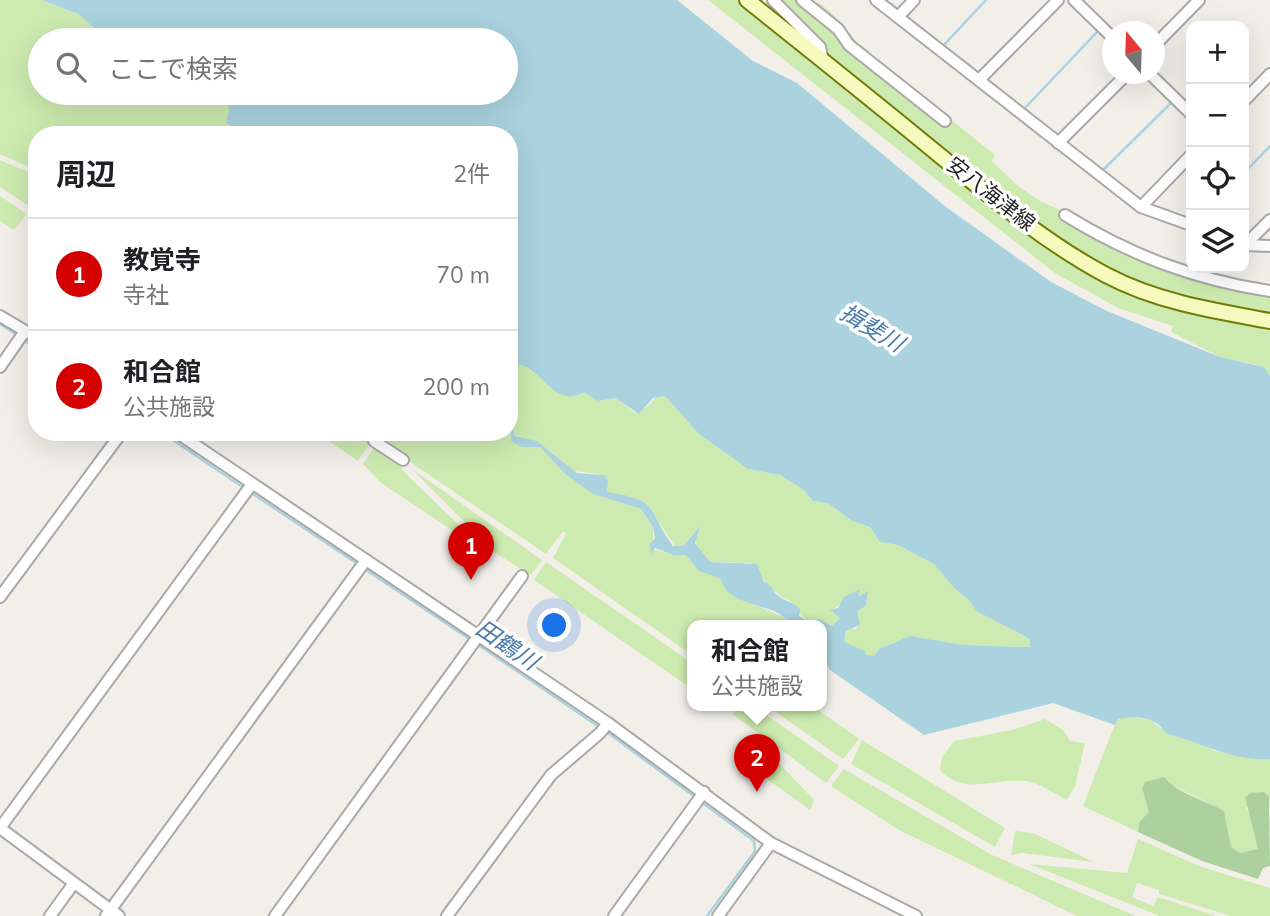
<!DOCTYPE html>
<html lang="ja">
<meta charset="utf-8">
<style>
body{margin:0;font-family:Mulish,"Noto Sans JP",sans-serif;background:#f6f6f6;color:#202124}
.controls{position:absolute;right:21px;top:21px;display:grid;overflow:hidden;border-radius:14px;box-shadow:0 7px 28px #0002}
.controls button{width:63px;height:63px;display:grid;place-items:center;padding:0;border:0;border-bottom:2px solid #e0e0e0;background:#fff;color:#202124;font:35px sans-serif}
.compass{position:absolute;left:1102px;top:21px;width:63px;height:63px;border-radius:50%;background:#fff;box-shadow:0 7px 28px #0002;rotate:341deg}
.you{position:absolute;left:555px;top:626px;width:24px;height:24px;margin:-18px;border:5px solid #fff;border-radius:50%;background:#1a73e8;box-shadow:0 0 0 10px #1a73e833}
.badge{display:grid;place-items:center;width:46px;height:46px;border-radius:50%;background:#d40000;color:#fff;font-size:23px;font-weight:700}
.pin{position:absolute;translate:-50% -58px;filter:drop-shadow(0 2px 4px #0008)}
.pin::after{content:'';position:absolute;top:37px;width:24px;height:21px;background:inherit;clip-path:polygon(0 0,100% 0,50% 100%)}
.popup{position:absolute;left:687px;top:620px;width:140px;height:91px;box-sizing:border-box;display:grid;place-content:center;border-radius:14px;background:#fff;filter:drop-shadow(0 2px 5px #0005);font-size:23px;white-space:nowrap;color:#757577}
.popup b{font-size:26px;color:#202124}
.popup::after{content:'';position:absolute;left:50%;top:100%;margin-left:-14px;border:14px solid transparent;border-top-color:#fff}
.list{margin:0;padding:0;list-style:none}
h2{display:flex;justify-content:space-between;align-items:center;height:91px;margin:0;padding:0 28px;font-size:30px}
h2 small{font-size:23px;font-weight:400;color:#757577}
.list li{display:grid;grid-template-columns:46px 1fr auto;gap:21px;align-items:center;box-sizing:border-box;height:112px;padding:0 28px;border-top:2px solid #e0e0e0}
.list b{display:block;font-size:26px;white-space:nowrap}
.list p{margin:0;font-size:23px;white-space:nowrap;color:#757577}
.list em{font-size:23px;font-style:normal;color:#757577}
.icon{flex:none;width:38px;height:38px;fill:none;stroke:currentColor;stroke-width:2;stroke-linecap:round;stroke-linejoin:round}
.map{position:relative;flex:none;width:1270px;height:916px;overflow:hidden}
.search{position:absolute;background:#fff;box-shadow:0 7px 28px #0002;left:28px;top:28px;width:490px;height:77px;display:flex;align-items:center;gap:18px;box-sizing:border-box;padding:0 24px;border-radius:38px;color:#757577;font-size:26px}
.panel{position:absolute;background:#fff;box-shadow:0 7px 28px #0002;left:28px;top:126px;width:490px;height:315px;border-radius:28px}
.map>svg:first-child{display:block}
</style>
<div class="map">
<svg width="1270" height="916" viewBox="0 0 1270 916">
<rect width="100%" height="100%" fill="#f2efe9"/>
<!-- grass -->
<g fill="#cdebb0">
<polygon points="0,0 42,0 78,14 108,40 40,40 40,93 223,93 229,110 227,117 241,135 37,135 37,202 33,209 0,187 0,160 30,173 33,169 0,154"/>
<polygon points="708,0 740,0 1098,277 1270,327 1270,376 1258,365 1220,357 1171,332 1173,326 1118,308 1055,273"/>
<path d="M778,0H798L849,41L806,0C828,0 842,28 856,41C862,46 869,50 872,56L995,155L992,161L1018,186L1040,201L1067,213L1107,244L1270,293V316L1170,295L1110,271L1061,242L831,59L826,48Z"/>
<polygon points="0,196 27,214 14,230 0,221"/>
<path d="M509,363L525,366L566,396L584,392L598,401L615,398L635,413L648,406L658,395L665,396L699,434L748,469L780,475L804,490L813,501L828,503L852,521L870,527L880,542L898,545L934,564L954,588L969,600L976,611L1026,637L1030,640V647L964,645L910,636L879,649L874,656L866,655L844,643V635L850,629H857V611L866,606L868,593L857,598L859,590C851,594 838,608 832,609L840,618L832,626C813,624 801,621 792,602C774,595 762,579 751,563L710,562L697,547L694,532L683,546L676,548L649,507L607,492V483L599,474L573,471C568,464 541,443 531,440C526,438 521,438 515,435L509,414Z"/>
<polygon points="509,428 510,438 522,447 540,447 565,474 593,494 641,509 653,528 653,549 673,555 686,555 699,571 719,577 746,601 805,626 692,626 692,655 553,558 566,534 563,531 546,554 379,441 384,432 509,432"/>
<polygon points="315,432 354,432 370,443 358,461"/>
<polygon points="375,446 398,462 405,473 492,557 380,482 363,464"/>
<polygon points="412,469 542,560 531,575 495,553"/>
<polygon points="546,562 692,663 692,689 534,580"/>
<polygon points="738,706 754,706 839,766 826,783 732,714"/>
<polygon points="767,706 813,706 859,739 843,759"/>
<polygon points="1128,716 1150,720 1170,735 1187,737 1215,751 1270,759 1270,802 1269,797 1246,807 1253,822 1258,850 1239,853 1231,847 1224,811 1170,784 1142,788 1149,812 1139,822 1138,832 1083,806 1117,719"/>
<path d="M1045,719L1064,731L1070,741L1085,743L1075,786L1067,800C1055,794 1039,783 1026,781C996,777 964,797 940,770L942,757L954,741L1012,730Z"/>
<polygon points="862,740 1005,828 995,847 851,764"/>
<polygon points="763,743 778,755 778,762 814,800 810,810 752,768"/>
<polygon points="844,769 992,855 1136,916 1077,916 899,830 831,786"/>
<polygon points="1015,831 1033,833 1094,862 1022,853 1011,855"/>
<polygon points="1138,839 1199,866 1270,888 1270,916 1231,916 1159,894 1159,890 1137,883 1132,897 1153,906 1158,897 1216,916 1160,916 1029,864 1127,873"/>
</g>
<!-- forest -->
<path fill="#add19e" d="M1164,777C1178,794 1205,800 1224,811L1231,847L1240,853L1258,849L1245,797L1251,793L1264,792L1269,797L1270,866L1263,868L1258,879L1202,861L1138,832L1139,822L1149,812L1142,788L1145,782Z"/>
<!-- water -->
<path fill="#aad3df" d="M42,0H677L753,61L797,83L946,207L1051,282L1107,311L1220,357L1264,367L1270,376V759C1235,762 1203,743 1171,735C1165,733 1163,729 1159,725C1148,716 1130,716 1118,719L1115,725L1053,703L924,735L830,670L822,657V626H805L799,622L794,624C787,620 782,615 776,612C758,604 725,601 721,579L699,571L686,555H673L655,548L651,554L650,544L655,538L653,527L641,509L593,494L565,474L540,447H522L511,441L509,414L515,436L537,441L577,473L604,475L608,480L607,492C661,501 645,507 673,546H683L700,526L695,543L710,562L757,564L764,582C773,585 771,589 777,595C784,601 794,602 800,609L799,616L809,622L818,619L832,626L840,618L830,610L838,608L844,597L860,589L858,597L868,591L866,606L857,611L860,625L846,631L844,642L865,651L866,655L874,656L879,649L910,636L964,645L1030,647V640L1026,637L976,611L969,600L954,588L934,564L898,545L880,542L870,527L852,521L828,503L813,501L804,490L780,475L748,469L699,434L665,396L653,398L639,414L615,398L598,401L584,392C558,408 545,376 526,367C521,364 515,366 509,363V135H271V132L259,126L250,129L246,135H241L226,122L229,110L223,93H506V40H108L78,14Z"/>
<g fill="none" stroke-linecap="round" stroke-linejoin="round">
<!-- stream -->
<g stroke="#aad3df" stroke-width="2.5">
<polyline points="885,0 897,9"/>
<polyline points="906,16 978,73"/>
<polyline points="943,46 986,0"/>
<polyline points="988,80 1010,98"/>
<polyline points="1024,109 1099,30"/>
<polyline points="1102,171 1172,102"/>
<polyline points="1244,173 1270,146"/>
<polyline points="1129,191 1139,199"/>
<polyline points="1149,204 1169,211"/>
<polyline points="0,324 17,335"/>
<polyline points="22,339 37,349"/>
<polyline points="161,432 244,488"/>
<polyline points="250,492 358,564"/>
<polyline points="363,568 471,640"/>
<polyline points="477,644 599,727"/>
<polyline points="604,730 695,797"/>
<polyline points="700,801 754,841 755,851 707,916"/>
<polyline points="45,868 67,884"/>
</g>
<!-- minor casing -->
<g stroke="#a9a9a9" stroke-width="14">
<g id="minor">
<polyline points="773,0 820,47 823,61"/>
<polyline points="802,0 838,29 849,45 945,121"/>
<polyline points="876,0 1141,207 1191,225"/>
<polyline points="1074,0 1112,37"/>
<polyline points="898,17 914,0"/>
<polyline points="1154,46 1199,0"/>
<polyline points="1150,74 1191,114"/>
<polyline points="979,80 1058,0"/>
<polyline points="1244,101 1270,74"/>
<polyline points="1058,143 1127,74"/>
<polyline points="1141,207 1191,155"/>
<path d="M1065,215C1130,255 1195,280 1270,291"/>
<polyline points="1244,245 1270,246"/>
<polyline points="1245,245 1270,220"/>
<polyline points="0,316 37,338"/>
<polyline points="0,367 25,331"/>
<polyline points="176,432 608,723 771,843 916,916"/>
<polyline points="374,441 403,460"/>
<polyline points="0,597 122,432"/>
<polyline points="50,916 74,883"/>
<polyline points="106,916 366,560"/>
<polyline points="119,916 0,828 252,484"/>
<polyline points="275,916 522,576"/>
<polyline points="447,916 551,775 600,733 608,723"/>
<polyline points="614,916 704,792"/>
<polyline points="718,916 771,843"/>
</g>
</g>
<!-- secondary casing -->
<g stroke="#707d05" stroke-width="18">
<path id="secondary" d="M747,0C811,51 875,102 938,154C991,197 1046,243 1106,275C1157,302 1215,311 1270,321"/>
</g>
<!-- minor -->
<use href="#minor" stroke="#fff" stroke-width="10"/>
<!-- secondary -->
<use href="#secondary" stroke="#f7fabf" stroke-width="14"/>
</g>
<g text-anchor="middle" stroke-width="7" stroke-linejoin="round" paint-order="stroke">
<!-- street labels -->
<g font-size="21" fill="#222" stroke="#fff">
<text transform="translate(991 194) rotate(38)" y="7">安八海津線</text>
</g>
<!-- water labels -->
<g font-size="23" font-style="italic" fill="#4a7aab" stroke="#fff">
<text transform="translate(872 328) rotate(31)" y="8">揖斐川</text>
<text transform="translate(507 645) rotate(34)" y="8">田鶴川</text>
</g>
</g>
</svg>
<div class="controls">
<button>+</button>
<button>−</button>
<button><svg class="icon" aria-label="locate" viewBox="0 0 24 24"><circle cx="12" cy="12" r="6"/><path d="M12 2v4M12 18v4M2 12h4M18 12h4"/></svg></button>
<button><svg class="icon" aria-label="layers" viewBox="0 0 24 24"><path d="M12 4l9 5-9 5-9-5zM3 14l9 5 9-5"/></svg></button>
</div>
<svg class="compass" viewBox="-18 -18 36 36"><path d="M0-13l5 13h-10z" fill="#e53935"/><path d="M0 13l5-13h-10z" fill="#757577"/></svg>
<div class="you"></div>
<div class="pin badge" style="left:471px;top:580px">1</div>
<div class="pin badge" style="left:757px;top:792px">2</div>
<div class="popup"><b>和合館</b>公共施設</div>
<div class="search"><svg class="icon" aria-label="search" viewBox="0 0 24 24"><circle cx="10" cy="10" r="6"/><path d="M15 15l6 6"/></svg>ここで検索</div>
<section class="panel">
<h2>周辺<small>2件</small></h2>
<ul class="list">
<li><span class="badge">1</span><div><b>教覚寺</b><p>寺社</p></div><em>70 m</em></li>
<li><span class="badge">2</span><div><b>和合館</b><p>公共施設</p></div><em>200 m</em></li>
</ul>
</section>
</div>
